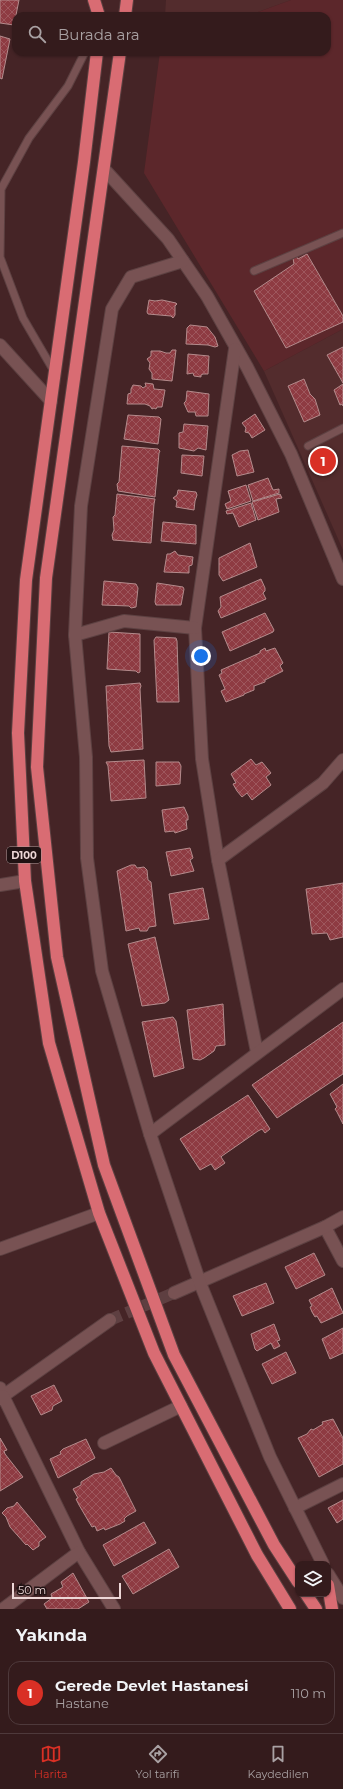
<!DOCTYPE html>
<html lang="tr">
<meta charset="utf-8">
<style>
body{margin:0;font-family:Montserrat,sans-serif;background:#3f2829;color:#f1f3f6}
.controls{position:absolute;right:12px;bottom:12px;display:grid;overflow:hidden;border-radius:8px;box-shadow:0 1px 3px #0004}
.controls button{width:36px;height:36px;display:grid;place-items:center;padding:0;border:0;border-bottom:1px solid #4e393b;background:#341b1c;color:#f1f3f6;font:20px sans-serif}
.scale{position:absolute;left:12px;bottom:10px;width:109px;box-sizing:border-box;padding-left:4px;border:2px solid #edd7d7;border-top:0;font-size:11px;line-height:14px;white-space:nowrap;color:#edd7d7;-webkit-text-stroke:3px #211213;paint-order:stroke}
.you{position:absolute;left:201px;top:656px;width:14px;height:14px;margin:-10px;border:3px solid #fff;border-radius:50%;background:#1a73e8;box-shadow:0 0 0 6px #1a73e833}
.badge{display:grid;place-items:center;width:26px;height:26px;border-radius:50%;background:#d93025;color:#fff;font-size:13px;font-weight:700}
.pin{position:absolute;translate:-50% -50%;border:2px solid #fff;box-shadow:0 1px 4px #0006}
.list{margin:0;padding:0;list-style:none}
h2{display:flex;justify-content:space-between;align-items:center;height:52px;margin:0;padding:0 16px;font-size:17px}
h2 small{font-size:13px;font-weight:400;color:#a9a1a3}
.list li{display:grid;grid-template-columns:26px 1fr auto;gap:12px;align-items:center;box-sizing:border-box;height:64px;margin:0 8px 8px;padding:0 8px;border:1px solid #4e393b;border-radius:12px}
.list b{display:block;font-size:15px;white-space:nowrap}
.list p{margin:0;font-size:13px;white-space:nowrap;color:#a9a1a3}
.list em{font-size:13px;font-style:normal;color:#a9a1a3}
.icon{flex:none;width:22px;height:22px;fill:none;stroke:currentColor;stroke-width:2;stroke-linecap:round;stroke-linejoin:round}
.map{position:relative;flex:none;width:343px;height:1609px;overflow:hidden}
.search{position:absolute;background:#341b1c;box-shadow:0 1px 3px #0004;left:12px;right:12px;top:12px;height:44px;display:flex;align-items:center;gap:10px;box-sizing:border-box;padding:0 14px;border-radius:12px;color:#a9a1a3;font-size:15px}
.sheet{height:124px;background:#341b1c}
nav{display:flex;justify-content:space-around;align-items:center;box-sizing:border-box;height:56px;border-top:1px solid #4e393b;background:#341b1c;font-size:11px;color:#a9a1a3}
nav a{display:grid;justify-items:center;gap:2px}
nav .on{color:#d93025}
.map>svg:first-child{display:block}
</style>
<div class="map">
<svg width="343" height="1609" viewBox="0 0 343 1609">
<defs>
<pattern id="building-cross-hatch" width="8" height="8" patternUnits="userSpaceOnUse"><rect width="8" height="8" fill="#8e3b42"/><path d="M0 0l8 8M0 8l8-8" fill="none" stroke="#9e575d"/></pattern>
</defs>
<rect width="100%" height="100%" fill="#452426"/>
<!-- built -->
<g fill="#532c2d">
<polygon points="166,0 291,0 247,16 165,16"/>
<polygon points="343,329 343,550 264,371"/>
</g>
<!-- pitch -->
<polygon fill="#5c272b" points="291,0 343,0 343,329 264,371 144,173 160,52 327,52 327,16 247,16"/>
<!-- building -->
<g fill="url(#building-cross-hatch)" stroke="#b48b8c">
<polygon points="0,0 19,0 14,25 0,23"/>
<polygon points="0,36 10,39 2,79 0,78"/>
<polygon points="307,254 343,316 343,322 286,348 254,291 294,264 293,258 296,256 298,259"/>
<polygon points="149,300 155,301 162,300 176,303 177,304 175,306 175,315 173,318 171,316 148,314 147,312"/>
<polygon points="190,325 207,327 215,337 218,346 215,347 208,345 186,344 187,328"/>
<polygon points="343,347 343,383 327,355"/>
<polygon points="172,350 176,350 172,381 152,379 152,373 149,369 150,363 147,359 151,356 151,351 160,351 166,353 170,353"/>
<polygon points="188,354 209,356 208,374 203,374 201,375 201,377 194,376 193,373 187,374"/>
<polygon points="304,379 310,394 315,399 320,415 304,422 288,386"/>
<polygon points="145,383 153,384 154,389 165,390 162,407 157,407 156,409 154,408 152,409 150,406 145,404 127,404 128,394 131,393 131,389 133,385 141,386 143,388 146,386"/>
<polygon points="343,384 343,406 342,404 340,405 334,390"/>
<polygon points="187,391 209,394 208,416 196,416 195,412 188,412 184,403 186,401"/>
<polygon points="255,414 265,430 252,438 249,433 245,432 246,428 242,423"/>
<polygon points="128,415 159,417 161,419 158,444 124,439"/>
<polygon points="184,424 208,426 206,450 198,448 194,451 179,448 179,433 183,432"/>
<polygon points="122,446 158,449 160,451 159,453 155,497 118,491 117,484 119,482"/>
<polygon points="248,450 254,472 237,476 232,455 240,451"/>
<polygon points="182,455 204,456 202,476 181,473"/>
<polygon points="268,478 273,490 279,489 279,493 253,501 248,485"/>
<polygon points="246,485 251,501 227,509 225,504 231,501 228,491"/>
<polygon points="178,490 196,492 197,495 195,501 194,510 176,507 177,501 173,498 177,495"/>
<polygon points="117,494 155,499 154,504 151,543 113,540 112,535 114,530 113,517 115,515"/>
<polygon points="280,494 282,498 276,499 279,512 258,520 252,502"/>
<polygon points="251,503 256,520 239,527 233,513 227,514 226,511"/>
<polygon points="163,522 196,525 196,544 161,541"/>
<polygon points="250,543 257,567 223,581 219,575 219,558"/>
<polygon points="175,551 178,555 193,557 192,565 189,566 189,573 164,572 167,554 170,554"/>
<polygon points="261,579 265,588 265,591 263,593 266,599 221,618 218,611 221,607 220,597"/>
<polygon points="104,581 136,584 138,588 136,607 131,608 129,606 102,605"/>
<polygon points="157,583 183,587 184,589 181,605 156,605 155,602"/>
<polygon points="265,613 274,630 273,632 230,651 222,632"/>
<polygon points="109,632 140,634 140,672 138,673 136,671 107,669"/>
<polygon points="156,637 176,638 177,641 179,702 157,702 154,640"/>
<polygon points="265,648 266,651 275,648 283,663 280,666 283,671 265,680 265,682 254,686 254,690 244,694 244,695 226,702 221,691 225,689 219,675 222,673 221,670 260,653 260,651"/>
<polygon points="140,683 141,686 140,689 143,749 111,752 109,746 106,686"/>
<polygon points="251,759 256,765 262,762 271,773 266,777 271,785 252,800 247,793 242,797 237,791 233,784 236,783 231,774"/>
<polygon points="144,760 146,798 111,801 108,766 106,762"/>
<polygon points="156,762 179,762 181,766 180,784 156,786"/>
<polygon points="184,807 188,816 188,820 186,820 187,829 175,833 174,831 165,832 162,810"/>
<polygon points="190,848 193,858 190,860 194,871 171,876 166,852"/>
<polygon points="131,865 135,865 137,868 144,867 147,870 148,880 151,882 156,926 149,927 147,931 140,931 139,928 126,931 117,871"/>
<polygon points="343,883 343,937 330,940 327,933 312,934 306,889"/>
<polygon points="203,888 209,919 174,924 169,894"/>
<polygon points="155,937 169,1000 165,1003 142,1006 128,944"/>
<polygon points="223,1004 225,1045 216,1046 214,1051 204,1058 200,1060 193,1059 187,1010"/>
<polygon points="173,1017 176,1021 184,1068 154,1077 142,1022"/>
<polygon points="343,1022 343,1074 277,1118 252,1085"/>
<polygon points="343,1084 343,1124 337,1112 335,1109 337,1107 330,1094"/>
<polygon points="248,1095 270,1129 265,1133 262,1129 258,1131 222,1156 221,1157 225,1163 215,1170 211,1164 200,1170 180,1139"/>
<polygon points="314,1253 325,1275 296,1289 285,1267"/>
<polygon points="266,1283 274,1303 242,1316 233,1296"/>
<polygon points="332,1288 343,1313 321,1323 317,1316 315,1317 312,1312 310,1307 312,1306 309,1300"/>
<polygon points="274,1324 280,1340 277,1341 280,1346 274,1349 271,1343 257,1351 255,1349 251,1334"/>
<polygon points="343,1328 343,1353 330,1359 322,1339"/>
<polygon points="286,1352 296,1373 272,1384 262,1364"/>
<polygon points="54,1385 62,1401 53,1406 52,1410 41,1415 31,1396"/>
<polygon points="333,1419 343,1438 343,1464 319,1477 298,1438 307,1434 311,1429 313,1430 323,1424 322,1422"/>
<polygon points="0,1438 7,1450 4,1451 5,1454 23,1477 0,1491"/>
<polygon points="86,1439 95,1458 58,1478 50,1459 61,1454 60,1452 63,1449"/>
<polygon points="111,1468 116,1475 119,1477 136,1511 127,1516 124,1519 125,1521 120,1524 105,1530 104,1528 97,1531 95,1526 92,1527 89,1522 79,1505 76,1499 78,1498 73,1489 81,1485 81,1482 94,1474 104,1472"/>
<polygon points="343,1500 343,1519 337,1523 328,1508"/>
<polygon points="17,1502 46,1537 39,1542 39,1546 33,1550 27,1544 26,1545 10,1527 6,1517 2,1513 7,1508 14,1506"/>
<polygon points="144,1522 156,1543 114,1566 103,1545"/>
<polygon points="169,1549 179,1567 133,1594 122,1576"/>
<polygon points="73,1573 89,1602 78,1609 47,1609 44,1604 52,1598 51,1594 63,1587 61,1582"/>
</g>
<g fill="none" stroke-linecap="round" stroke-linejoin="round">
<!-- street-tunnel -->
<polyline stroke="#5e3f41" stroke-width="12" stroke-dasharray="12 6" stroke-linecap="butt" points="110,1320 174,1293"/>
<!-- lane casing -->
<g stroke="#5d4142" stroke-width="9">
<g id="lane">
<polyline points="254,271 343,233"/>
<polyline points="55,373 23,318 0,257 1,189 29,138 68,86 85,52"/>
<polyline points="308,446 343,428"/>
</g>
</g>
<!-- street casing -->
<g stroke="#5d4142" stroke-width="14">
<g id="street">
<polyline points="104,169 168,239 207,296 247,367 291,454 343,579"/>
<polyline points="0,345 51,401"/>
<polyline points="235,349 195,628 202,759 218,860 257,1052"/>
<polyline points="75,635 124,621 195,628"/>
<polyline points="218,860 323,783 343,760"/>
<polyline points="0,885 25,881"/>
<polyline points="150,1134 102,971 87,858 86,757 75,635 81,506 112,309 131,277 183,261"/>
<polyline points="325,1227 343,1261"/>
<polyline points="0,1249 99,1213"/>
<polyline points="174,1293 325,1227 343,1217"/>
<polyline points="0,1388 3,1396 110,1320"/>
<polyline points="0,1399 3,1396 79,1552 114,1609"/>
<polyline points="104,1443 181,1406"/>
<polyline points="295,1508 343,1484"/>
<polyline points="323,1564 270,1457 200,1283 150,1134 343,989"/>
<polyline points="328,1574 343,1598"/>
<polyline points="3,1609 79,1552"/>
</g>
</g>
<!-- highway casing -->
<g stroke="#5d4142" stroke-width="14">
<g id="highway">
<polyline points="94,0 99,16"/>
<polyline points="125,16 127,0"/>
<polyline points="97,52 84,162 26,580 18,733 25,881 49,1043 99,1213 154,1353 257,1555 290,1609"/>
<polyline points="120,52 46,578 37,767 57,957 104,1165 174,1355 274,1545 298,1582"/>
<polyline points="328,1585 332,1609"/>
<polyline points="306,1594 316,1609"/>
</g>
</g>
<!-- lane -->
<use href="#lane" stroke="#785253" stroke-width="7"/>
<!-- street -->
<use href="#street" stroke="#785253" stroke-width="12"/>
<!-- highway -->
<use href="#highway" stroke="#d96c73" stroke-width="12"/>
</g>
<g text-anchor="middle" stroke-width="4" stroke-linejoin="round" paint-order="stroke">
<!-- shield labels -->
<rect fill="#211213" stroke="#b09c9c" stroke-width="1" x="7" y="847" width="34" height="16" rx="3"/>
<g font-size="10" font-weight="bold" fill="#edd7d7">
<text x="24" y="859">D100</text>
</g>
</g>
</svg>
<div class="controls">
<button><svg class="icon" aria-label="layers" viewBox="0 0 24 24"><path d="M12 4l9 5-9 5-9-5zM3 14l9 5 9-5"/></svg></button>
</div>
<div class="scale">50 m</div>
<div class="you"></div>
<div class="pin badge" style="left:323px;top:461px">1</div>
<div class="search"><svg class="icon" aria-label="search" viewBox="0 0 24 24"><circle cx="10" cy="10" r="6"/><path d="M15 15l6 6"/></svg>Burada ara</div>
</div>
<section class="sheet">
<h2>Yakında<small></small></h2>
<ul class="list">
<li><span class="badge">1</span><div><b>Gerede Devlet Hastanesi</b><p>Hastane</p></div><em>110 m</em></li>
</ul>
</section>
<nav>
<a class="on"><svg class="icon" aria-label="map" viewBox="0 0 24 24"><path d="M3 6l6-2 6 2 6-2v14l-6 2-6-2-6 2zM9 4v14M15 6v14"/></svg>Harita</a>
<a><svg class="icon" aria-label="directions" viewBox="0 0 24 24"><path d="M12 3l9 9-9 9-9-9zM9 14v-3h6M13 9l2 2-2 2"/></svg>Yol tarifi</a>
<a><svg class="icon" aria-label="saved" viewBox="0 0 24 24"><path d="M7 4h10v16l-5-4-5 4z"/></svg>Kaydedilen</a>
</nav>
